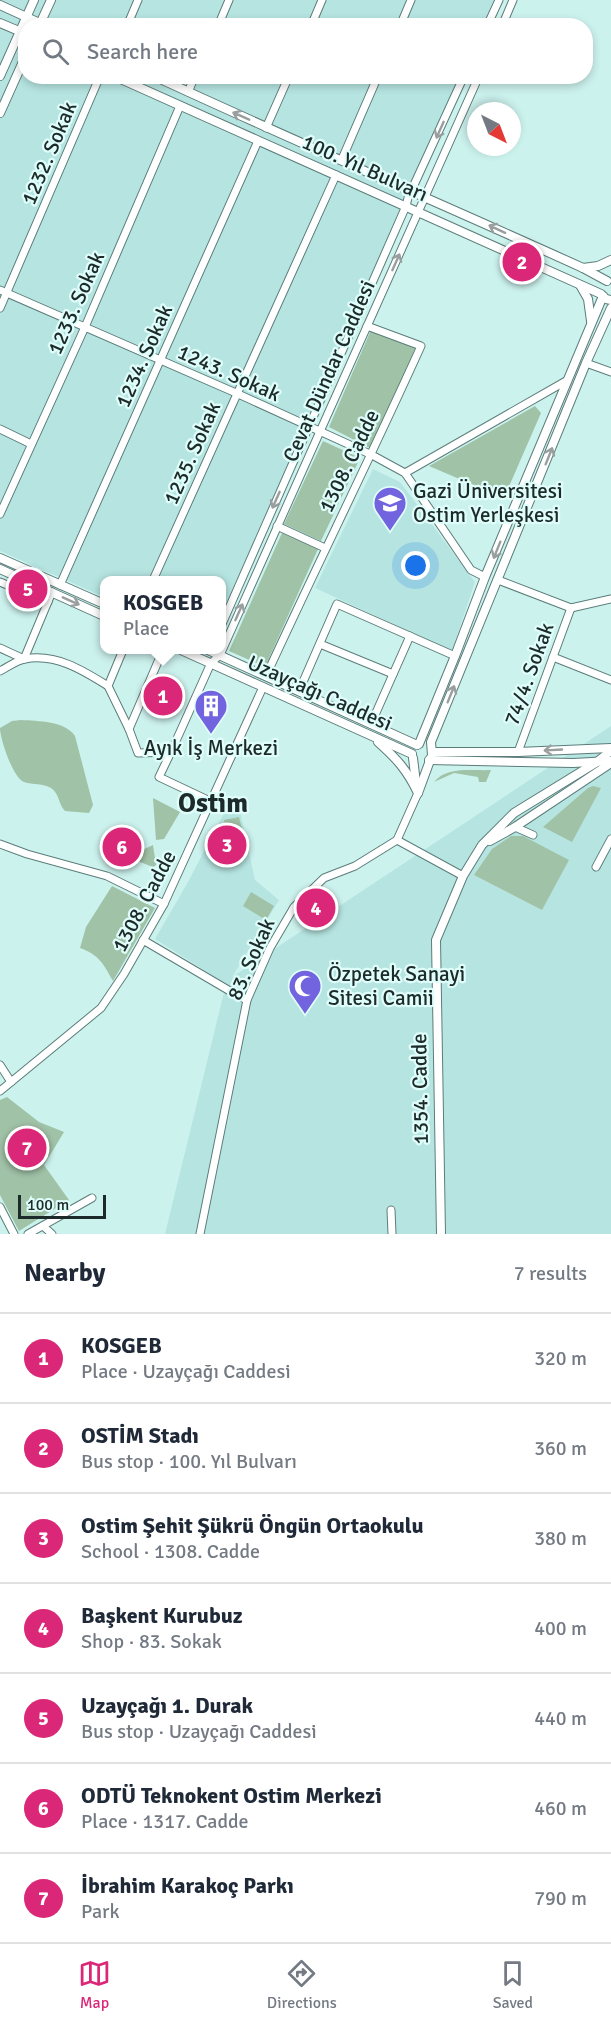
<!DOCTYPE html>
<meta charset="utf-8">
<style>
body{margin:0;font-family:Signika,sans-serif;background:#f6f6f7;color:#1f2937}
.compass{position:absolute;left:467px;top:102px;width:54px;height:54px;border-radius:50%;background:#fff;box-shadow:0 3px 9px #0003;rotate:138deg}
.scale{position:absolute;left:18px;bottom:15px;width:88px;box-sizing:border-box;padding-left:6px;border:3px solid #1c2a29;border-top:0;font-size:16px;line-height:21px;white-space:nowrap;color:#1c2a29;-webkit-text-stroke:4px #dffdfa;paint-order:stroke}
.you{position:absolute;left:416px;top:566px;width:21px;height:21px;margin:-15px;border:4px solid #fff;border-radius:50%;background:#1a73e8;box-shadow:0 0 0 9px #1a73e833}
.badge{display:grid;place-items:center;width:39px;height:39px;border-radius:50%;background:#db2777;color:#fff;font-size:20px;font-weight:700}
.pin{position:absolute;translate:-50% -50%;border:3px solid #fff;box-shadow:0 2px 6px #0006}
.popup{position:absolute;left:100px;top:576px;width:126px;height:78px;box-sizing:border-box;display:grid;place-content:center;border-radius:12px;background:#fff;filter:drop-shadow(0 2px 4px #0005);font-size:20px;white-space:nowrap;color:#747a83}
.popup b{font-size:22px;color:#1f2937}
.popup::after{content:'';position:absolute;left:50%;top:100%;margin-left:-12px;border:12px solid transparent;border-top-color:#fff}
.list{margin:0;padding:0;list-style:none}
h2{display:flex;justify-content:space-between;align-items:center;height:78px;margin:0;padding:0 24px;font-size:26px}
h2 small{font-size:20px;font-weight:400;color:#747a83}
.list li{display:grid;grid-template-columns:39px 1fr auto;gap:18px;align-items:center;box-sizing:border-box;height:90px;padding:0 24px;border-top:2px solid #e0e1e3}
.list b{display:block;font-size:22px;white-space:nowrap}
.list p{margin:0;font-size:20px;white-space:nowrap;color:#747a83}
.list em{font-size:20px;font-style:normal;color:#747a83}
.icon{flex:none;width:33px;height:33px;fill:none;stroke:currentColor;stroke-width:2;stroke-linecap:round;stroke-linejoin:round}
.map{position:relative;flex:none;width:611px;height:1234px;overflow:hidden}
.search{position:absolute;background:#fff;box-shadow:0 3px 9px #0003;left:18px;right:18px;top:18px;height:66px;display:flex;align-items:center;gap:15px;box-sizing:border-box;padding:0 21px;border-radius:24px;color:#747a83;font-size:22px}
.sheet{height:708px;background:#fff}
nav{display:flex;justify-content:space-around;align-items:center;box-sizing:border-box;height:84px;border-top:2px solid #e0e1e3;background:#fff;font-size:16px;color:#747a83}
nav a{display:grid;justify-items:center;gap:3px}
nav .on{color:#db2777}
.map>svg:first-child{display:block}
</style>
<div class="map">
<svg width="611" height="1234" viewBox="0 0 611 1234">
<rect width="100%" height="100%" fill="#ccf2ee"/>
<!-- built -->
<g fill="#b6e5e1">
<polygon points="0,0 494,0 482,25 26,26 26,76 460,77 222,613 222,580 104,580 104,597 0,551"/>
<polygon points="373,469 400,482 475,582 452,651 315,588"/>
<polygon points="611,726 611,1234 165,1234 226,984 155,939 188,882 233,796 238,802 255,880 279,900 232,977"/>
</g>
<!-- green -->
<g fill="#a0c2a7">
<polygon points="371,330 416,346 372,449 329,427"/>
<polygon points="535,406 541,413 504,498 429,466"/>
<polygon points="323,441 360,458 321,541 284,524"/>
<polygon points="282,533 318,549 265,667 229,651"/>
<path d="M21,720C38,721 65,721 75,736L93,805L89,813L65,811C58,804 60,794 51,788C43,783 33,785 24,782C13,778 0,739 0,728L12,721Z"/>
<path d="M491,770L486,782H479L478,777L454,773L434,782C447,766 472,771 491,770Z"/>
<polygon points="593,786 601,788 572,842 543,827 588,788"/>
<polygon points="153,798 180,812 164,839 156,840"/>
<polygon points="239,817 245,842 230,845 224,820"/>
<polygon points="511,836 523,836 569,860 542,910 474,875 492,849"/>
<polygon points="153,845 156,865 153,867 140,862 136,853"/>
<path d="M112,886L155,908L113,981C103,963 99,955 80,948L86,927Z"/>
<polygon points="251,892 274,906 266,920 243,906"/>
<polygon points="7,1097 39,1122 64,1132 44,1165 69,1200 19,1231 0,1195 0,1100"/>
</g>
<g fill="none" stroke-linecap="round" stroke-linejoin="round">
<!-- minor casing -->
<g stroke="#5b7d7a" stroke-width="9">
<g id="minor">
<polyline points="127,26 138,0"/>
<polyline points="218,26 229,0"/>
<polyline points="311,26 322,0"/>
<polyline points="400,26 411,0"/>
<polyline points="487,26 499,0"/>
<polyline points="502,26 513,0"/>
<polyline points="188,92 195,76"/>
<polyline points="266,128 289,76"/>
<polyline points="342,159 378,76"/>
<polyline points="0,290 236,393 372,455 405,473 471,570 485,577"/>
<polyline points="0,308 100,76"/>
<polyline points="586,363 611,372"/>
<polyline points="0,429 31,444"/>
<polyline points="405,473 566,381"/>
<polyline points="0,514 85,327 180,106"/>
<polyline points="277,526 325,548"/>
<polyline points="153,580 336,175"/>
<polyline points="498,580 571,608 611,599"/>
<polyline points="0,582 48,602"/>
<polyline points="60,585 258,141"/>
<polyline points="222,624 406,206 408,198 464,76"/>
<polyline points="320,644 393,674"/>
<polyline points="0,648 24,659 52,592"/>
<polyline points="123,650 108,686 129,729 138,753 171,752 159,777 212,802"/>
<polyline points="553,657 611,680"/>
<path d="M0,671C8,667 17,660 25,659C56,653 84,671 108,686"/>
<path d="M266,676C317,565 371,457 421,346L367,326"/>
<polyline points="299,691 337,604 455,656"/>
<polyline points="371,724 410,636"/>
<polyline points="129,729 163,650"/>
<polyline points="171,752 211,663 220,655 479,76"/>
<polyline points="518,752 571,608"/>
<polyline points="515,827 533,835"/>
<polyline points="397,840 463,876"/>
<polyline points="0,844 27,854 107,876 164,904"/>
<polyline points="596,867 611,839"/>
<polyline points="143,940 235,994 247,1000"/>
<polyline points="0,1065 11,1082"/>
<polyline points="0,1091 101,1008 124,974 164,904 263,687"/>
<polyline points="0,1207 14,1234"/>
<polyline points="391,1210 392,1234"/>
<polyline points="43,1226 52,1234"/>
<polyline points="28,1234 92,1198"/>
<polyline points="200,1234 247,1000 270,948 294,907 324,878 355,866 397,840 418,793"/>
</g>
</g>
<!-- major casing -->
<g stroke="#5b7d7a" stroke-width="10">
<g id="major">
<polyline points="0,5 46,26"/>
<polyline points="0,23 26,34"/>
<polyline points="39,26 51,0"/>
<polyline points="0,76 34,0"/>
<polyline points="114,76 601,294 606,299 611,300"/>
<path d="M154,76C296,142 440,203 583,268L607,281"/>
<polyline points="0,113 26,55"/>
<polyline points="583,268 598,266 611,260"/>
<polyline points="580,285 588,299 591,321"/>
<polyline points="0,558 104,604"/>
<polyline points="0,569 104,616"/>
<polyline points="181,650 412,754"/>
<polyline points="208,650 417,745"/>
<path d="M378,742C397,759 407,770 418,793"/>
<polyline points="419,744 455,656 485,577 603,296"/>
<polyline points="432,752 518,752 611,748"/>
<polyline points="413,758 416,783"/>
<polyline points="429,760 573,763 611,761"/>
<polyline points="418,793 432,755 431,742 586,363 611,308"/>
<polyline points="490,841 515,827 611,763"/>
<polyline points="441,1234 436,940 463,876 482,845 514,813 597,762 611,751"/>
</g>
</g>
<!-- minor -->
<use href="#minor" stroke="#fff" stroke-width="7"/>
<!-- major -->
<use href="#major" stroke="#fff" stroke-width="8"/>
</g>
<!-- one-way arrows -->
<defs><path id="oneway-shaft" d="M-6 0H5M1.5-3L5.5 0L1.5 3" fill="none" stroke-width="1.6" stroke-linecap="round" stroke-linejoin="round" transform="scale(1.5)"/></defs>
<g stroke="#999f9f">
<use href="#oneway-shaft" transform="translate(241 116) rotate(-156)"/>
<use href="#oneway-shaft" transform="translate(440 130) rotate(114)"/>
<use href="#oneway-shaft" transform="translate(497 229) rotate(-155)"/>
<use href="#oneway-shaft" transform="translate(396 262) rotate(-66)"/>
<use href="#oneway-shaft" transform="translate(549 456) rotate(-68)"/>
<use href="#oneway-shaft" transform="translate(276 500) rotate(114)"/>
<use href="#oneway-shaft" transform="translate(497 550) rotate(112)"/>
<use href="#oneway-shaft" transform="translate(71 601) rotate(24)"/>
<use href="#oneway-shaft" transform="translate(239 612) rotate(-66)"/>
<use href="#oneway-shaft" transform="translate(451 694) rotate(-68)"/>
<use href="#oneway-shaft" transform="translate(553 750) rotate(177)"/>
</g>
<!-- icons -->
<defs>
<g id="university-pin" transform="scale(1.725)"><path d="M0 17L-7.5 6A9.5 9.5 0 1 1 7.5 6Z" fill="#7164de" stroke="#dffdfa"/><path d="M0-5L7-2L0 1L-7-2ZM-4 1L0 2.5L4 1V4Q0 6-4 4Z" fill="#fff"/></g>
<g id="building-pin" transform="scale(1.725)"><path d="M0 17L-7.5 6A9.5 9.5 0 1 1 7.5 6Z" fill="#7164de" stroke="#dffdfa"/><path d="M-4-6H4V6H1V3H-1V6H-4ZM-2.5-4.3h1.7v1.8h-1.7ZM.8-4.3h1.7v1.8H.8ZM-2.5-1h1.7V.8h-1.7ZM.8-1h1.7V.8H.8Z" fill="#fff"/></g>
<g id="mosque-pin" transform="scale(1.725)"><path d="M0 17L-7.5 6A9.5 9.5 0 1 1 7.5 6Z" fill="#7164de" stroke="#dffdfa"/><path d="M3.5-4.9A6 6 0 1 0 3.5 4.9A5 5 0 1 1 3.5-4.9Z" fill="#fff"/></g>
</defs>
<g fill-rule="evenodd">
<use href="#university-pin" x="390" y="503"/>
<use href="#building-pin" x="211" y="706"/>
<use href="#mosque-pin" x="305" y="986"/>
</g>
<g text-anchor="middle" stroke-width="4.5" stroke-linejoin="round" paint-order="stroke">
<!-- street labels -->
<g font-size="21" fill="#1c2a29" stroke="#dffdfa">
<text transform="translate(49 153) rotate(-67)" y="7">1232. Sokak</text>
<text transform="translate(365 168) rotate(24)" y="7">100. Yıl Bulvarı</text>
<text transform="translate(76 303) rotate(-66)" y="7">1233. Sokak</text>
<text transform="translate(144 356) rotate(-66)" y="7">1234. Sokak</text>
<text transform="translate(329 371) rotate(-66)" y="7">Cevat Dündar Caddesi</text>
<text transform="translate(229 373) rotate(24)" y="7">1243. Sokak</text>
<text transform="translate(192 453) rotate(-66)" y="7">1235. Sokak</text>
<text transform="translate(349 461) rotate(-64)" y="7">1308. Cadde</text>
<text transform="translate(529 674) rotate(-70)" y="7">74/4. Sokak</text>
<text transform="translate(320 693) rotate(24)" y="7">Uzayçağı Caddesi</text>
<text transform="translate(144 901) rotate(-62)" y="7">1308. Cadde</text>
<text transform="translate(251 959) rotate(-66)" y="7">83. Sokak</text>
<text transform="translate(420 1089) rotate(-91)" y="7">1354. Cadde</text>
</g>
<!-- poi labels -->
<g font-size="21" fill="#1c2a29" stroke="#dffdfa" text-anchor="start">
<text x="413" y="498">Gazi Üniversitesi<tspan x="413" dy="24">Ostim Yerleşkesi</tspan></text>
<text x="211" y="755" text-anchor="middle">Ayık İş Merkezi</text>
<text x="328" y="981">Özpetek Sanayi<tspan x="328" dy="24">Sitesi Camii</tspan></text>
</g>
<!-- district labels -->
<g font-size="27" font-weight="bold" fill="#1c2a29" stroke="#dffdfa">
<text x="213" y="812">Ostim</text>
</g>
</g>
</svg>
<svg class="compass" viewBox="-18 -18 36 36"><path d="M0-13l5 13h-10z" fill="#e53935"/><path d="M0 13l5-13h-10z" fill="#747a83"/></svg>
<div class="scale">100 m</div>
<div class="you"></div>
<div class="pin badge" style="left:163px;top:696px">1</div>
<div class="popup"><b>KOSGEB</b>Place</div>
<div class="pin badge" style="left:522px;top:262px">2</div>
<div class="pin badge" style="left:227px;top:845px">3</div>
<div class="pin badge" style="left:316px;top:908px">4</div>
<div class="pin badge" style="left:28px;top:589px">5</div>
<div class="pin badge" style="left:122px;top:847px">6</div>
<div class="pin badge" style="left:27px;top:1148px">7</div>
<div class="search"><svg class="icon" aria-label="search" viewBox="0 0 24 24"><circle cx="10" cy="10" r="6"/><path d="M15 15l6 6"/></svg>Search here</div>
</div>
<section class="sheet">
<h2>Nearby<small>7 results</small></h2>
<ul class="list">
<li><span class="badge">1</span><div><b>KOSGEB</b><p>Place · Uzayçağı Caddesi</p></div><em>320 m</em></li>
<li><span class="badge">2</span><div><b>OSTİM Stadı</b><p>Bus stop · 100. Yıl Bulvarı</p></div><em>360 m</em></li>
<li><span class="badge">3</span><div><b>Ostim Şehit Şükrü Öngün Ortaokulu</b><p>School · 1308. Cadde</p></div><em>380 m</em></li>
<li><span class="badge">4</span><div><b>Başkent Kurubuz</b><p>Shop · 83. Sokak</p></div><em>400 m</em></li>
<li><span class="badge">5</span><div><b>Uzayçağı 1. Durak</b><p>Bus stop · Uzayçağı Caddesi</p></div><em>440 m</em></li>
<li><span class="badge">6</span><div><b>ODTÜ Teknokent Ostim Merkezi</b><p>Place · 1317. Cadde</p></div><em>460 m</em></li>
<li><span class="badge">7</span><div><b>İbrahim Karakoç Parkı</b><p>Park</p></div><em>790 m</em></li>
</ul>
</section>
<nav>
<a class="on"><svg class="icon" aria-label="map" viewBox="0 0 24 24"><path d="M3 6l6-2 6 2 6-2v14l-6 2-6-2-6 2zM9 4v14M15 6v14"/></svg>Map</a>
<a><svg class="icon" aria-label="directions" viewBox="0 0 24 24"><path d="M12 3l9 9-9 9-9-9zM9 14v-3h6M13 9l2 2-2 2"/></svg>Directions</a>
<a><svg class="icon" aria-label="saved" viewBox="0 0 24 24"><path d="M7 4h10v16l-5-4-5 4z"/></svg>Saved</a>
</nav>
